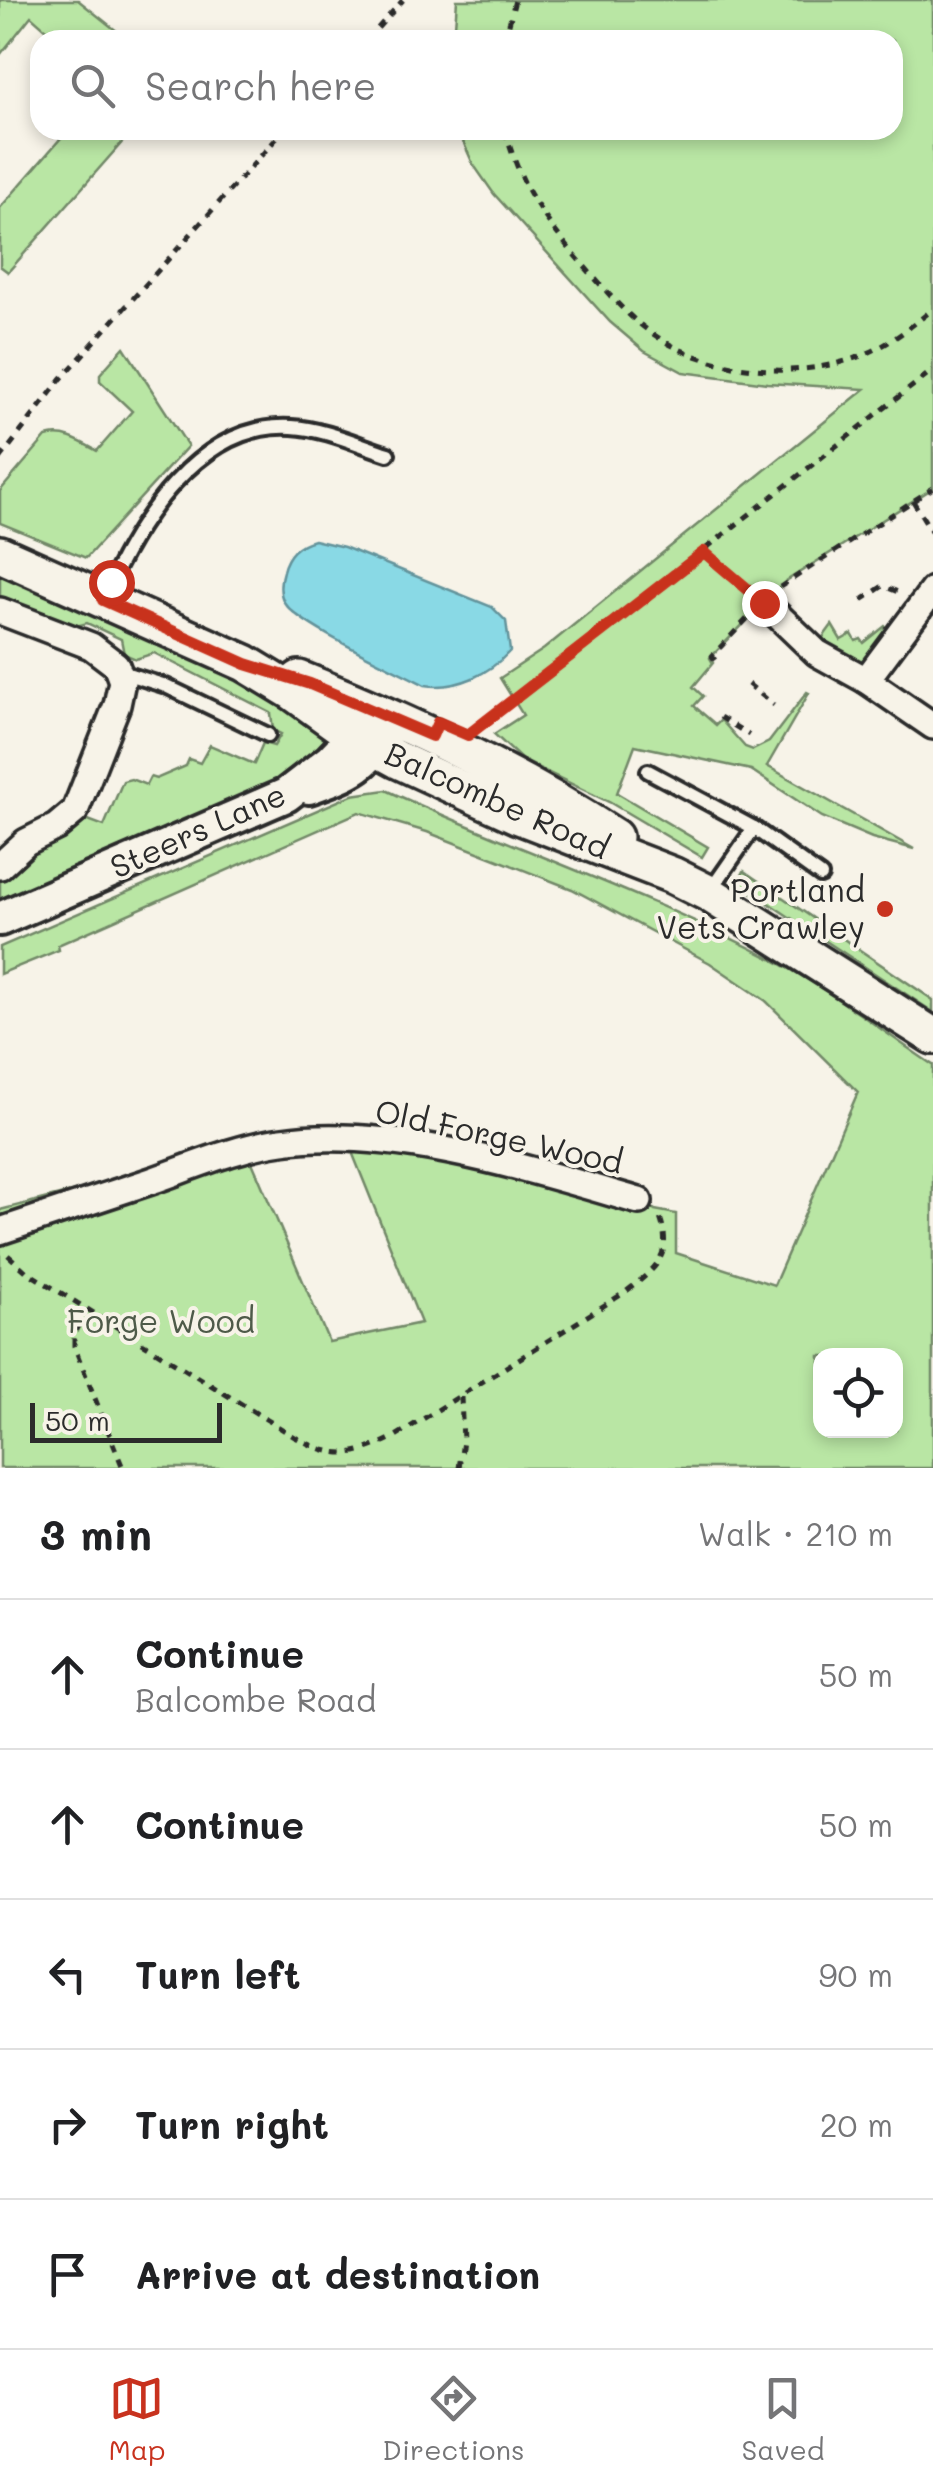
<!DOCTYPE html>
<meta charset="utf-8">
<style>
body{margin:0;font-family:Mali,sans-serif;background:#f6f6f6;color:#202124}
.controls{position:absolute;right:30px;bottom:30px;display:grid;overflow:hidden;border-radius:20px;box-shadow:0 5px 15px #0003}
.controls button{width:90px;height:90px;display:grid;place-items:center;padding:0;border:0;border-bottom:2px solid #e0e0e0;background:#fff;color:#202124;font:50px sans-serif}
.scale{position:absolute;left:30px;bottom:25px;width:192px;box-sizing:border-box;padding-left:10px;border:5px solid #2b2b2b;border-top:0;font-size:28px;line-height:35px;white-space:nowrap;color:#2b2b2b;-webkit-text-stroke:8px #f7f3e8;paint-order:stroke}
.stop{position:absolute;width:30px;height:30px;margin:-22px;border:8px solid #c8321e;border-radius:50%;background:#fff}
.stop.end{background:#c8321e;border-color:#fff;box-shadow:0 2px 10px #0008}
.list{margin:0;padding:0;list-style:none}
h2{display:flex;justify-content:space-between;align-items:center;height:130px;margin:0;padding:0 40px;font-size:42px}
h2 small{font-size:32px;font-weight:400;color:#757577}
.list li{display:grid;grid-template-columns:65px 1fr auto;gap:30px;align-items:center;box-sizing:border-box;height:150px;padding:0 40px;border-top:2px solid #e0e0e0}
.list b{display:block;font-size:38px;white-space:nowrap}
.list p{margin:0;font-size:32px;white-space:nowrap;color:#757577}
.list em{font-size:32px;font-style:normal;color:#757577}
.icon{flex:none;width:55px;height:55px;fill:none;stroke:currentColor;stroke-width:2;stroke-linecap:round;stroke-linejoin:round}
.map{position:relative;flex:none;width:933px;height:1468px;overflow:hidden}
.search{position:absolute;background:#fff;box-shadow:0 5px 15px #0003;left:30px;right:30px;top:30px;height:110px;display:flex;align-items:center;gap:25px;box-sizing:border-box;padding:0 35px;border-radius:30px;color:#757577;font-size:38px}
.sheet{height:880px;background:#fff}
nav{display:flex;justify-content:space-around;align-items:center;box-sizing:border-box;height:140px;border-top:2px solid #e0e0e0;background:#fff;font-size:28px;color:#757577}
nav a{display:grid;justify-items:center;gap:5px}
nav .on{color:#c8321e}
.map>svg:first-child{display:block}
</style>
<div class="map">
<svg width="933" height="1468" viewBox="0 0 933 1468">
<rect width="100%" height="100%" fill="#f7f3e8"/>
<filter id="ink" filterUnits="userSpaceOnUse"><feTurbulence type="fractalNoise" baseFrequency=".01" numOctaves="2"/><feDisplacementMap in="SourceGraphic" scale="20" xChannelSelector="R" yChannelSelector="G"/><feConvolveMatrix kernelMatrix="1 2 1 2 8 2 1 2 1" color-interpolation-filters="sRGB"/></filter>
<g filter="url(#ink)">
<!-- green -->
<g fill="#b9e6a4" stroke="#728868" stroke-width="2.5" fill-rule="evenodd">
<polygon points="0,0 78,0 128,40 58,40 31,16 0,55"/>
<polygon points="457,0 933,0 933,488 786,581 710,658 713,663 693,687 703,696 694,706 716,725 721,720 745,747 753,750 769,742 807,692 809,693 767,766 914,849 872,838 822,817 751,770 635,745 617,793 708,847 702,857 609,802 522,760 494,734 523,715 500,678 544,649 865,389 767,383 683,372 644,351 610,322 494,194 473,164 458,130 893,130 893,40 454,40"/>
<polygon points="68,130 133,130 8,272 0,266 0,208"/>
<path d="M124,347L188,446L86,558L0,523V491L46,437C64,431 81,442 97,451L132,411L100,381V374Z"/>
<polygon points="0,567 79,601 280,702 327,737 329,743 309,768 0,906 0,877 80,817 104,826 123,781 131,779 146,785 150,777 156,779 186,766 189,759 200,763 210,745 254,764 263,743 274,746 281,734 273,730 271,713 154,653 136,659 124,654 121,639 87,623 69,628 0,597"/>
<polygon points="832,625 841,640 852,634 856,641 861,639 864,643 885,626 889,629 863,664 857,665 821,640"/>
<path d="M386,790C516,850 653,895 779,963C833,992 882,1031 933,1065V1468H0V1210L246,1148L329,1342L421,1323L346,1137L647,1204L655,1210L676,1214V1253L774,1285L858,1092L766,1001L710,963L572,889L427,832L359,812L58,945L59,950L0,974V947L352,795ZM820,1356H896V1430H820Z"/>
<polygon points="744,871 933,1000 933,1012 738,883"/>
</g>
<!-- water -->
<path fill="#89d9e5" stroke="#63939b" stroke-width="2.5" d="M314,540L344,547L492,607L506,621L510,651C489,674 457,690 425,685C396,669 298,626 284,602C279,593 280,581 283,571C287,555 298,544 314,540Z"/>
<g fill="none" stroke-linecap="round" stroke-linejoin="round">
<!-- service casing -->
<g stroke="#2b2b2b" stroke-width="20">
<g id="service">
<path d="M104,597C136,523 200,421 292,427C325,429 357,444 388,454"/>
<polyline points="121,672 166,686 268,735"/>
<polyline points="648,771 754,828 821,876"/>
<polyline points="710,891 754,828"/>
</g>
</g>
<!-- minor casing -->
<g stroke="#2b2b2b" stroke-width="32">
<g id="minor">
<polyline points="933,590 866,680 933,726"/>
<polyline points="771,609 817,653 866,680"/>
<polyline points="0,611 91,646 116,665 122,681 117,705 75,811 56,827 26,842 0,866"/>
<path d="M0,1231C50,1214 101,1198 151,1181C194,1166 237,1147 282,1141C392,1125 532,1170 639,1201"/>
</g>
</g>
<!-- tertiary casing -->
<g stroke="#2b2b2b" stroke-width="40">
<g id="tertiary">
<path d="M309,787C351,772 369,766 389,725"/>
<polyline points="0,919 286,795 330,761 354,736 366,716"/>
</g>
</g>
<!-- secondary casing -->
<g stroke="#2b2b2b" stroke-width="42">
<g id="secondary">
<polyline points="0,554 245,663 293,692 354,736 398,760 519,816 672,875 708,893 933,1036"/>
<path d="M299,679C408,723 516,773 614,837"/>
</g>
</g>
<!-- path -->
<g stroke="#2b2b2b" stroke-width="5" stroke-dasharray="8 8" stroke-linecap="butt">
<polyline points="367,40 403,0"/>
<polyline points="505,40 515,0"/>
<path d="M505,130C521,189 545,221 585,267C607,292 628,318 656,336C714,375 806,381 870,352C894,341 913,325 933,309"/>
<polyline points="0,459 61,379 284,130"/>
<polyline points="913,501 933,534"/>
<polyline points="704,552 755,595"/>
<polyline points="780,587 933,488"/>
<polyline points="862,600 883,586 903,594"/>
<polyline points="715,660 712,656 747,619"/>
<polyline points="748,684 774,705"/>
<polyline points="720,717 749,735"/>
<polyline points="480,726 933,370"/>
<path d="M8,1255L27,1272L295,1437C337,1460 354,1457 396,1436L624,1293C654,1270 675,1256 659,1215"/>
<polyline points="86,1309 74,1334 74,1346 123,1468"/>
<polyline points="459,1468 463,1441 461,1397"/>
</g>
<!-- service -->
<use href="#service" stroke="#f7f3e8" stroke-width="12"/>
<!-- minor -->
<use href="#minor" stroke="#f7f3e8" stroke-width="25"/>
<!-- tertiary -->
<use href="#tertiary" stroke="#f7f3e8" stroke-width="32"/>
<!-- secondary -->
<use href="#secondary" stroke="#f7f3e8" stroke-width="35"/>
</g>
</g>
<g fill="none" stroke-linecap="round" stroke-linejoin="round" filter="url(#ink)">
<!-- route -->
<polyline stroke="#c8321e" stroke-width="12" points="111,582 103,600 246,664 310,684 432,736 438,722 468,735 704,552 764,603"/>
</g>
<!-- markers -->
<circle fill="#c8321e" stroke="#f7f3e8" stroke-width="4" cx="885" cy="909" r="10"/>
<g text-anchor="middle" stroke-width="8" stroke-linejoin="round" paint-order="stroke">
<!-- street labels -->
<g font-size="32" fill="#2b2b2b" stroke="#f7f3e8">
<text transform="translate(497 801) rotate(24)" y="11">Balcombe Road</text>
<text transform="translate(198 831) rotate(-24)" y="11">Steers Lane</text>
<text transform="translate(499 1137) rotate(12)" y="11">Old Forge Wood</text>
</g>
<!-- poi labels -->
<g font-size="32" fill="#2b2b2b" stroke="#f7f3e8" text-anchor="end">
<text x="865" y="902">Portland<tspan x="865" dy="37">Vets Crawley</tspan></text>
</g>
<!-- park labels -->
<g font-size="32" fill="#4e5a49" stroke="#f7f3e8">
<text x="161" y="1333">Forge Wood</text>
</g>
</g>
</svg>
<div class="controls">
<button><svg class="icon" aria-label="locate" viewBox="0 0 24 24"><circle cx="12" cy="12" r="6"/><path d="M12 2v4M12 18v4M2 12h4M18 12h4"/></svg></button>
</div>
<div class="scale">50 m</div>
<div class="stop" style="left:111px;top:582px"></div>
<div class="stop end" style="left:764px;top:603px"></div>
<div class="search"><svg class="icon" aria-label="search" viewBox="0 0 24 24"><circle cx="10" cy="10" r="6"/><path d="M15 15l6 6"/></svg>Search here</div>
</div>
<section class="sheet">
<h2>3 min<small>Walk · 210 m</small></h2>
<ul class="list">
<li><svg class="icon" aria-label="ahead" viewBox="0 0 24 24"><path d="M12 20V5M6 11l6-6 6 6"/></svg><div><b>Continue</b><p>Balcombe Road</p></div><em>50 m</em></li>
<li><svg class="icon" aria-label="ahead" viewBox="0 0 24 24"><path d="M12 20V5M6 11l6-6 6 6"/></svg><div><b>Continue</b></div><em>50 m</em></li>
<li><svg class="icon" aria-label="left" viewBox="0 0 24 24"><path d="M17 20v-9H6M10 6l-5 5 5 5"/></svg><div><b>Turn left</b></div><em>90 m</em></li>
<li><svg class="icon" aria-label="right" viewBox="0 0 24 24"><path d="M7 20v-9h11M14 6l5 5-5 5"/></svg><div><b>Turn right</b></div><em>20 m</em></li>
<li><svg class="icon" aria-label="arrive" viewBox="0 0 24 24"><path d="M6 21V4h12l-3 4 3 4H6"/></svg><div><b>Arrive at destination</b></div></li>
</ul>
</section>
<nav>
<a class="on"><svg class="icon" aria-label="map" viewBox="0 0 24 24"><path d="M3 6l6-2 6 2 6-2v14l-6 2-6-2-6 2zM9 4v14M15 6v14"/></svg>Map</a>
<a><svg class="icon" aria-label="directions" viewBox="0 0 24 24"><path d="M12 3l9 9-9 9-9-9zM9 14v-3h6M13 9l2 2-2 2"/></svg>Directions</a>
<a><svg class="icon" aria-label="saved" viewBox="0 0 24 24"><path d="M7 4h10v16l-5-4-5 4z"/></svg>Saved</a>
</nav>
